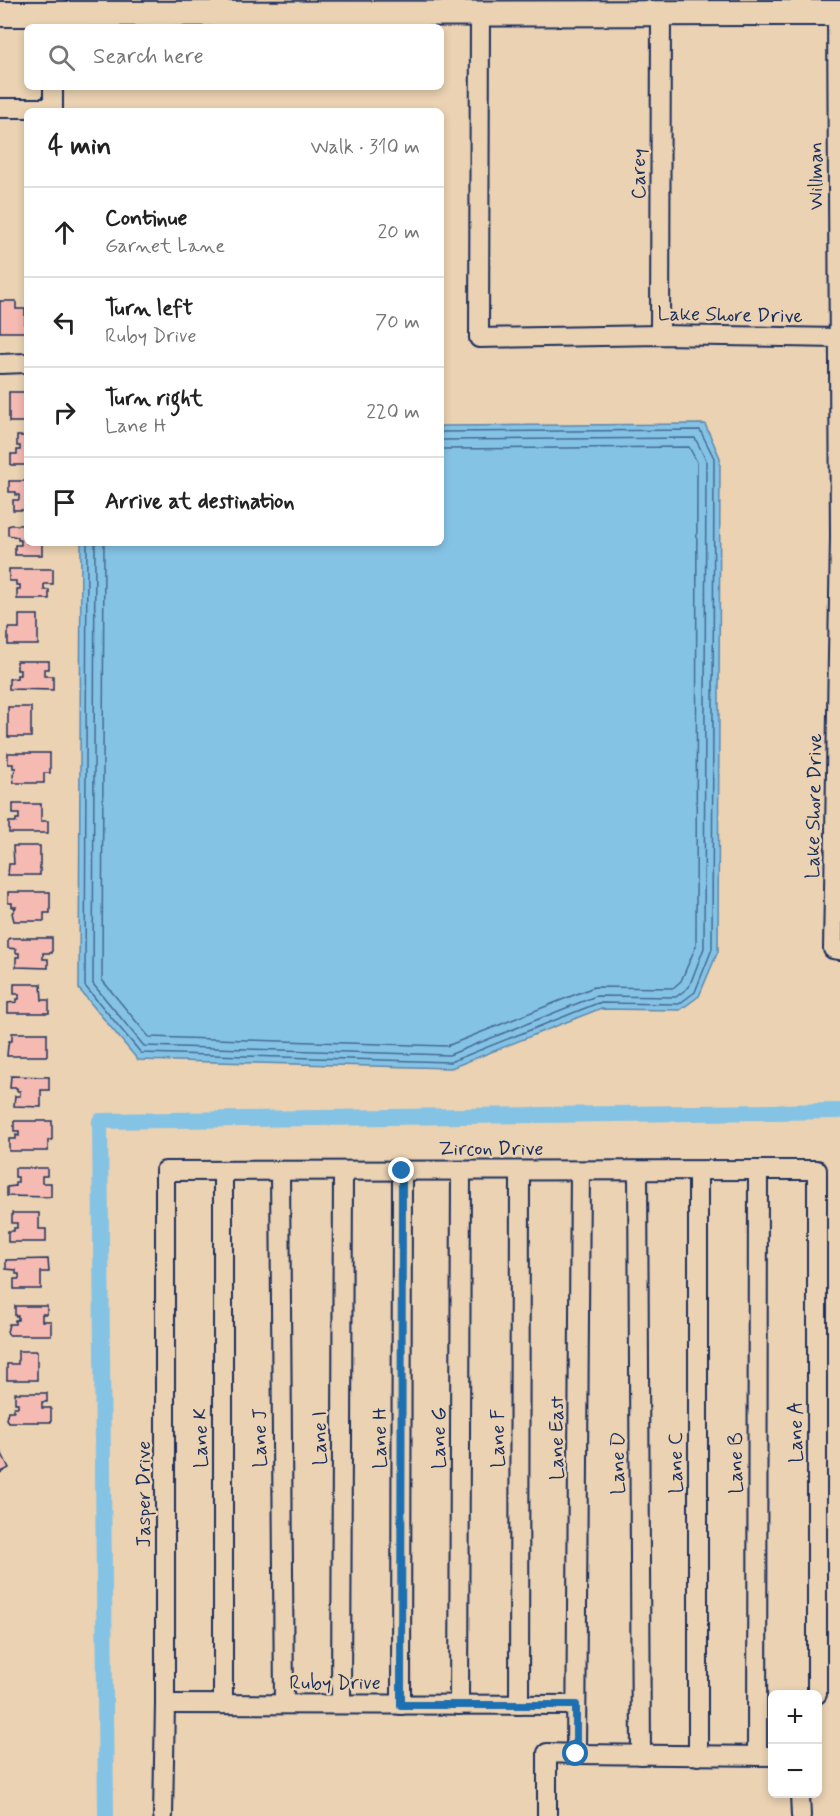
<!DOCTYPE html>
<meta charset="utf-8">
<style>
body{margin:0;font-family:Mynerve,sans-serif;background:#f2f2f2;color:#222}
.controls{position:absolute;right:18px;bottom:18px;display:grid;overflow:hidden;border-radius:9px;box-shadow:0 3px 9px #0003}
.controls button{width:54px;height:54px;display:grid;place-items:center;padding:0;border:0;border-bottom:2px solid #e0e0e0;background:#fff;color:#222;font:30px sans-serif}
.stop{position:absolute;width:18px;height:18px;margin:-14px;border:4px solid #1f6fb2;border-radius:50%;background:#fff}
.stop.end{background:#1f6fb2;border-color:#fff;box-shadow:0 2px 6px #0008}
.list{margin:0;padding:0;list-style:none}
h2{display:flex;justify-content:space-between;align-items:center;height:78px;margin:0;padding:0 24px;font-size:26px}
h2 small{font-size:20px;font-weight:400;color:#767676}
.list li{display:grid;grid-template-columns:39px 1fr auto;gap:18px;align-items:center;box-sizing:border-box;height:90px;padding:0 24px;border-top:2px solid #e0e0e0}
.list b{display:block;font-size:22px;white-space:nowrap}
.list p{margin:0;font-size:20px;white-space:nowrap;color:#767676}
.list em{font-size:20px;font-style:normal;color:#767676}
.icon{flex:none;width:33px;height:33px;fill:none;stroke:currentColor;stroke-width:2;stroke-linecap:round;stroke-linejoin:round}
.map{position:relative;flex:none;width:840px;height:1816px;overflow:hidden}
.search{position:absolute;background:#fff;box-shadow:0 3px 9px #0003;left:24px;top:24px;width:420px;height:66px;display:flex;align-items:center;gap:15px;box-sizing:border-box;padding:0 21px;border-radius:9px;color:#767676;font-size:22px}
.panel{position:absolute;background:#fff;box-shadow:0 3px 9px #0003;left:24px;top:108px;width:420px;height:438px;border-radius:9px}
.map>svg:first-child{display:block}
</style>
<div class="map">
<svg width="840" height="1816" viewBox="0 0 840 1816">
<rect width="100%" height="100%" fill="#ead2b2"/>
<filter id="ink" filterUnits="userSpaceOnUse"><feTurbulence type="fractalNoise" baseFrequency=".0167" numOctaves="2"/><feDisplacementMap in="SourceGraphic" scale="12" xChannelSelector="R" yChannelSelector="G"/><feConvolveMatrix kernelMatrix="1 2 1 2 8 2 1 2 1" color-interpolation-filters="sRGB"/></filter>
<g filter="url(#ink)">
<!-- water -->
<polygon fill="#85c3e5" stroke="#5b88af" stroke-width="1.5" points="705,424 720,458 718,951 699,996 680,1010 599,1009 451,1068 138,1060 79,989 81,543 441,543 441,426"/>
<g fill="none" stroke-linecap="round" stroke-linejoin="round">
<!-- shore -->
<g stroke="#456a94" stroke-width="1.5">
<polyline points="87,543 85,986 141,1053 450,1062 598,1003 679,1004 695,992 712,949 714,458 700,430 441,432"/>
<polyline points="95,543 93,984 144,1046 449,1055 596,996 676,997 689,987 704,948 706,460 695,438 441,440"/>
<polyline points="104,543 102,980 149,1037 447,1046 594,987 673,988 681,981 696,946 697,462 689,447 441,449"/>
</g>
<!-- canal -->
<polyline stroke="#85c3e5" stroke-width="16" points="106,1816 100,1121 840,1111"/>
</g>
<!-- building -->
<g fill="#f5bab1" stroke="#1b2f5e" stroke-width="1.5">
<polygon points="0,301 16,301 16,309 25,309 25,332 0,332"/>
<rect x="9" y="392" width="18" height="30"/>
<polygon points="17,436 27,436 27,465 11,465 11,454 17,454 17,450 20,450 20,446 17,446"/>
<polygon points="9,481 27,481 27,510 13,510 13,500 19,500 19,495 16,495 16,492 9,492"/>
<polygon points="11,525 27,525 27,543 42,543 42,555 15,555 15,545 21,545 21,540 18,540 18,537 8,535 8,526"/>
<polygon points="9,569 53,569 53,584 44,584 44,590 49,590 49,599 17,599 17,589 20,589 20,585 16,585 16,581 9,581"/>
<polygon points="19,615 38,615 38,645 8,645 8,628 19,628"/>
<polygon points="17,661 49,661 49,669 44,669 44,676 53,676 53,690 9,689 9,679 17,678 17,675 20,675 20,670 17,670"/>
<rect x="8" y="707" width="23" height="30"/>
<polygon points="8,753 50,753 50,773 44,773 44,783 14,783 13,775 16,768 13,768 13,764 8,764"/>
<polygon points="13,804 41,804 41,821 48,821 48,833 9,833 9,822 16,822 16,819 19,819 19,814 13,814"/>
<polygon points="13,846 40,846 40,875 8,875 9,864 14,864"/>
<polygon points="8,892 50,892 50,913 44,913 44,921 14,921 12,913 16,907 12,907 12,903 8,903"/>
<polygon points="10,938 52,938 52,953 43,953 43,959 48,959 48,968 16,967 16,957 19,957 19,953 16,953 16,949 8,948 8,939"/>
<polygon points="14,984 41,984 42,1000 49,1000 49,1013 8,1013 8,1003 17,1002 17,999 19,999 19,994 14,994"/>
<polygon points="12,1033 47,1033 47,1056 7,1056 8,1045 9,1041 12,1041"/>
<polygon points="11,1076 49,1077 49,1090 41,1090 41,1107 14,1106 15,1096 20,1096 20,1091 17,1091 17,1088 10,1088"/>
<polygon points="14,1121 52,1121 52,1140 48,1140 48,1151 9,1151 9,1139 16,1139 16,1135 19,1136 19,1131 14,1131"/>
<polygon points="15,1168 47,1168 47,1176 42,1176 42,1183 51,1183 51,1197 7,1196 7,1187 15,1186 15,1182 18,1182 18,1177 15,1177"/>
<polygon points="12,1213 39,1213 39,1229 46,1229 46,1242 8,1242 8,1231 14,1231 14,1228 17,1228 17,1223 12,1223"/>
<polygon points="48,1259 49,1272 41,1272 41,1289 14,1289 14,1279 19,1279 19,1274 16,1274 16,1270 6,1269 6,1260"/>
<polygon points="15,1306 47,1306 47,1314 42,1314 42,1321 51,1321 51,1335 9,1335 7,1332 9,1324 15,1324 15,1320 18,1320 18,1316 15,1316"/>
<polygon points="18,1351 37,1351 37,1380 7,1380 7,1364 18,1364"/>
<polygon points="15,1393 47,1393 47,1402 42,1402 42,1408 51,1408 51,1422 8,1422 6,1419 8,1411 14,1411 14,1407 18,1407 18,1403 15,1403"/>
<polygon points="0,1450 9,1468 0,1473"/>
</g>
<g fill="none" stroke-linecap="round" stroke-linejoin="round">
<!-- minor casing -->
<g stroke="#1b2f5e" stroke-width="22">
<g id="minor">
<polyline points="480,13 479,338 660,335 838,338"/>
<polyline points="837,13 840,537 833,949 840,950"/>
<polyline points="0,108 53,108"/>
<polyline points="53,111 53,87"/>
<polyline points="660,335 661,12"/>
<polyline points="0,364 27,363"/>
<polyline points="280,1171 284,1704"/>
<polyline points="638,1171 641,1755"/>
<polyline points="698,1171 698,1756"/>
<polyline points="165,1704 576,1705"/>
<polyline points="223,1704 223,1171"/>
<polyline points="341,1704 343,1171"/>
<polyline points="401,1705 402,1171"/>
<polyline points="459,1705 461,1171"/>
<polyline points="519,1705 520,1171"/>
<polyline points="576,1754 772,1756"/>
<polyline points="757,1756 758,1170"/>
<polyline points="800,1794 801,1816"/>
<polyline points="163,1816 165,1704 165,1171 817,1170 817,1694"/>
<polyline points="547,1816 547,1753 576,1754 580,1171"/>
</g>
</g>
<!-- major casing -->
<g stroke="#1b2f5e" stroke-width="28">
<polyline id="major" points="0,14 840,13"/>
</g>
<!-- minor -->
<use href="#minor" stroke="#ead2b2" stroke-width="18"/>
<!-- major -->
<use href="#major" stroke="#ead2b2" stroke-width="24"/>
</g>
</g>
<g fill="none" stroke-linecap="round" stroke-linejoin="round" filter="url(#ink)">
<!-- route -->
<polyline stroke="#1f6fb2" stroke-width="8" points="402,1171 401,1705 576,1705 576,1754"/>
</g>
<g text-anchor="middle" stroke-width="5" stroke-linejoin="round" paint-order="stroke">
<!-- street labels -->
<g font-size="20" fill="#1b2f5e" stroke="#ead2b2">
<text transform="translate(638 174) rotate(-90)" y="7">Carey</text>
<text transform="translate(815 176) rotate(-90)" y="7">Willman</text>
<text transform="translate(730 314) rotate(1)" y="7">Lake Shore Drive</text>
<text transform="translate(813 806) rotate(-89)" y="7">Lake Shore Drive</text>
<text x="491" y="1155">Zircon Drive</text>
<text transform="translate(795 1432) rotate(-90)" y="7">Lane A</text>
<text transform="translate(200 1438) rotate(-90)" y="7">Lane K</text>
<text transform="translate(259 1438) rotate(-90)" y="7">Lane J</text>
<text transform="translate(319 1438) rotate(-90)" y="7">Lane I</text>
<text transform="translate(379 1438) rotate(-90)" y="7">Lane H</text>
<text transform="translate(438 1438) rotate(-90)" y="7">Lane G</text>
<text transform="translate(497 1438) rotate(-90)" y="7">Lane F</text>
<text transform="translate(556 1438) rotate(-90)" y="7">Lane East</text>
<text transform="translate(617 1463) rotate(-90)" y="7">Lane D</text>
<text transform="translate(675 1463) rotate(-90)" y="7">Lane C</text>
<text transform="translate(735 1463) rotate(-90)" y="7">Lane B</text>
<text transform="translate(143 1494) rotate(-90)" y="7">Jasper Drive</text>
<text x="335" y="1689">Ruby Drive</text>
</g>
</g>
</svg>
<div class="controls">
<button>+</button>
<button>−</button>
</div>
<div class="stop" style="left:576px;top:1754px"></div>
<div class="stop end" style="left:402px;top:1171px"></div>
<div class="search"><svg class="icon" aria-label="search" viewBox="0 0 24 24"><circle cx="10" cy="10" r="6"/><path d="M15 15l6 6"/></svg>Search here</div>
<section class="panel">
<h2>4 min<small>Walk · 310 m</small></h2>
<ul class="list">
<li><svg class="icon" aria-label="ahead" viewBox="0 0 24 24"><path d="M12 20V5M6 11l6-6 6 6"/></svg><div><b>Continue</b><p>Garnet Lane</p></div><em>20 m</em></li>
<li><svg class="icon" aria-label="left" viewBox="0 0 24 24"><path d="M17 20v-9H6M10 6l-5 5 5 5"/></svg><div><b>Turn left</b><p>Ruby Drive</p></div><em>70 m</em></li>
<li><svg class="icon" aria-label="right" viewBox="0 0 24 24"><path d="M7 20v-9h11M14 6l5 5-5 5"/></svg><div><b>Turn right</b><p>Lane H</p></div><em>220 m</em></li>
<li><svg class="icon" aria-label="arrive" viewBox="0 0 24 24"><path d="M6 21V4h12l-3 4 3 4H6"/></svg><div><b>Arrive at destination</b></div></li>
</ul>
</section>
</div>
